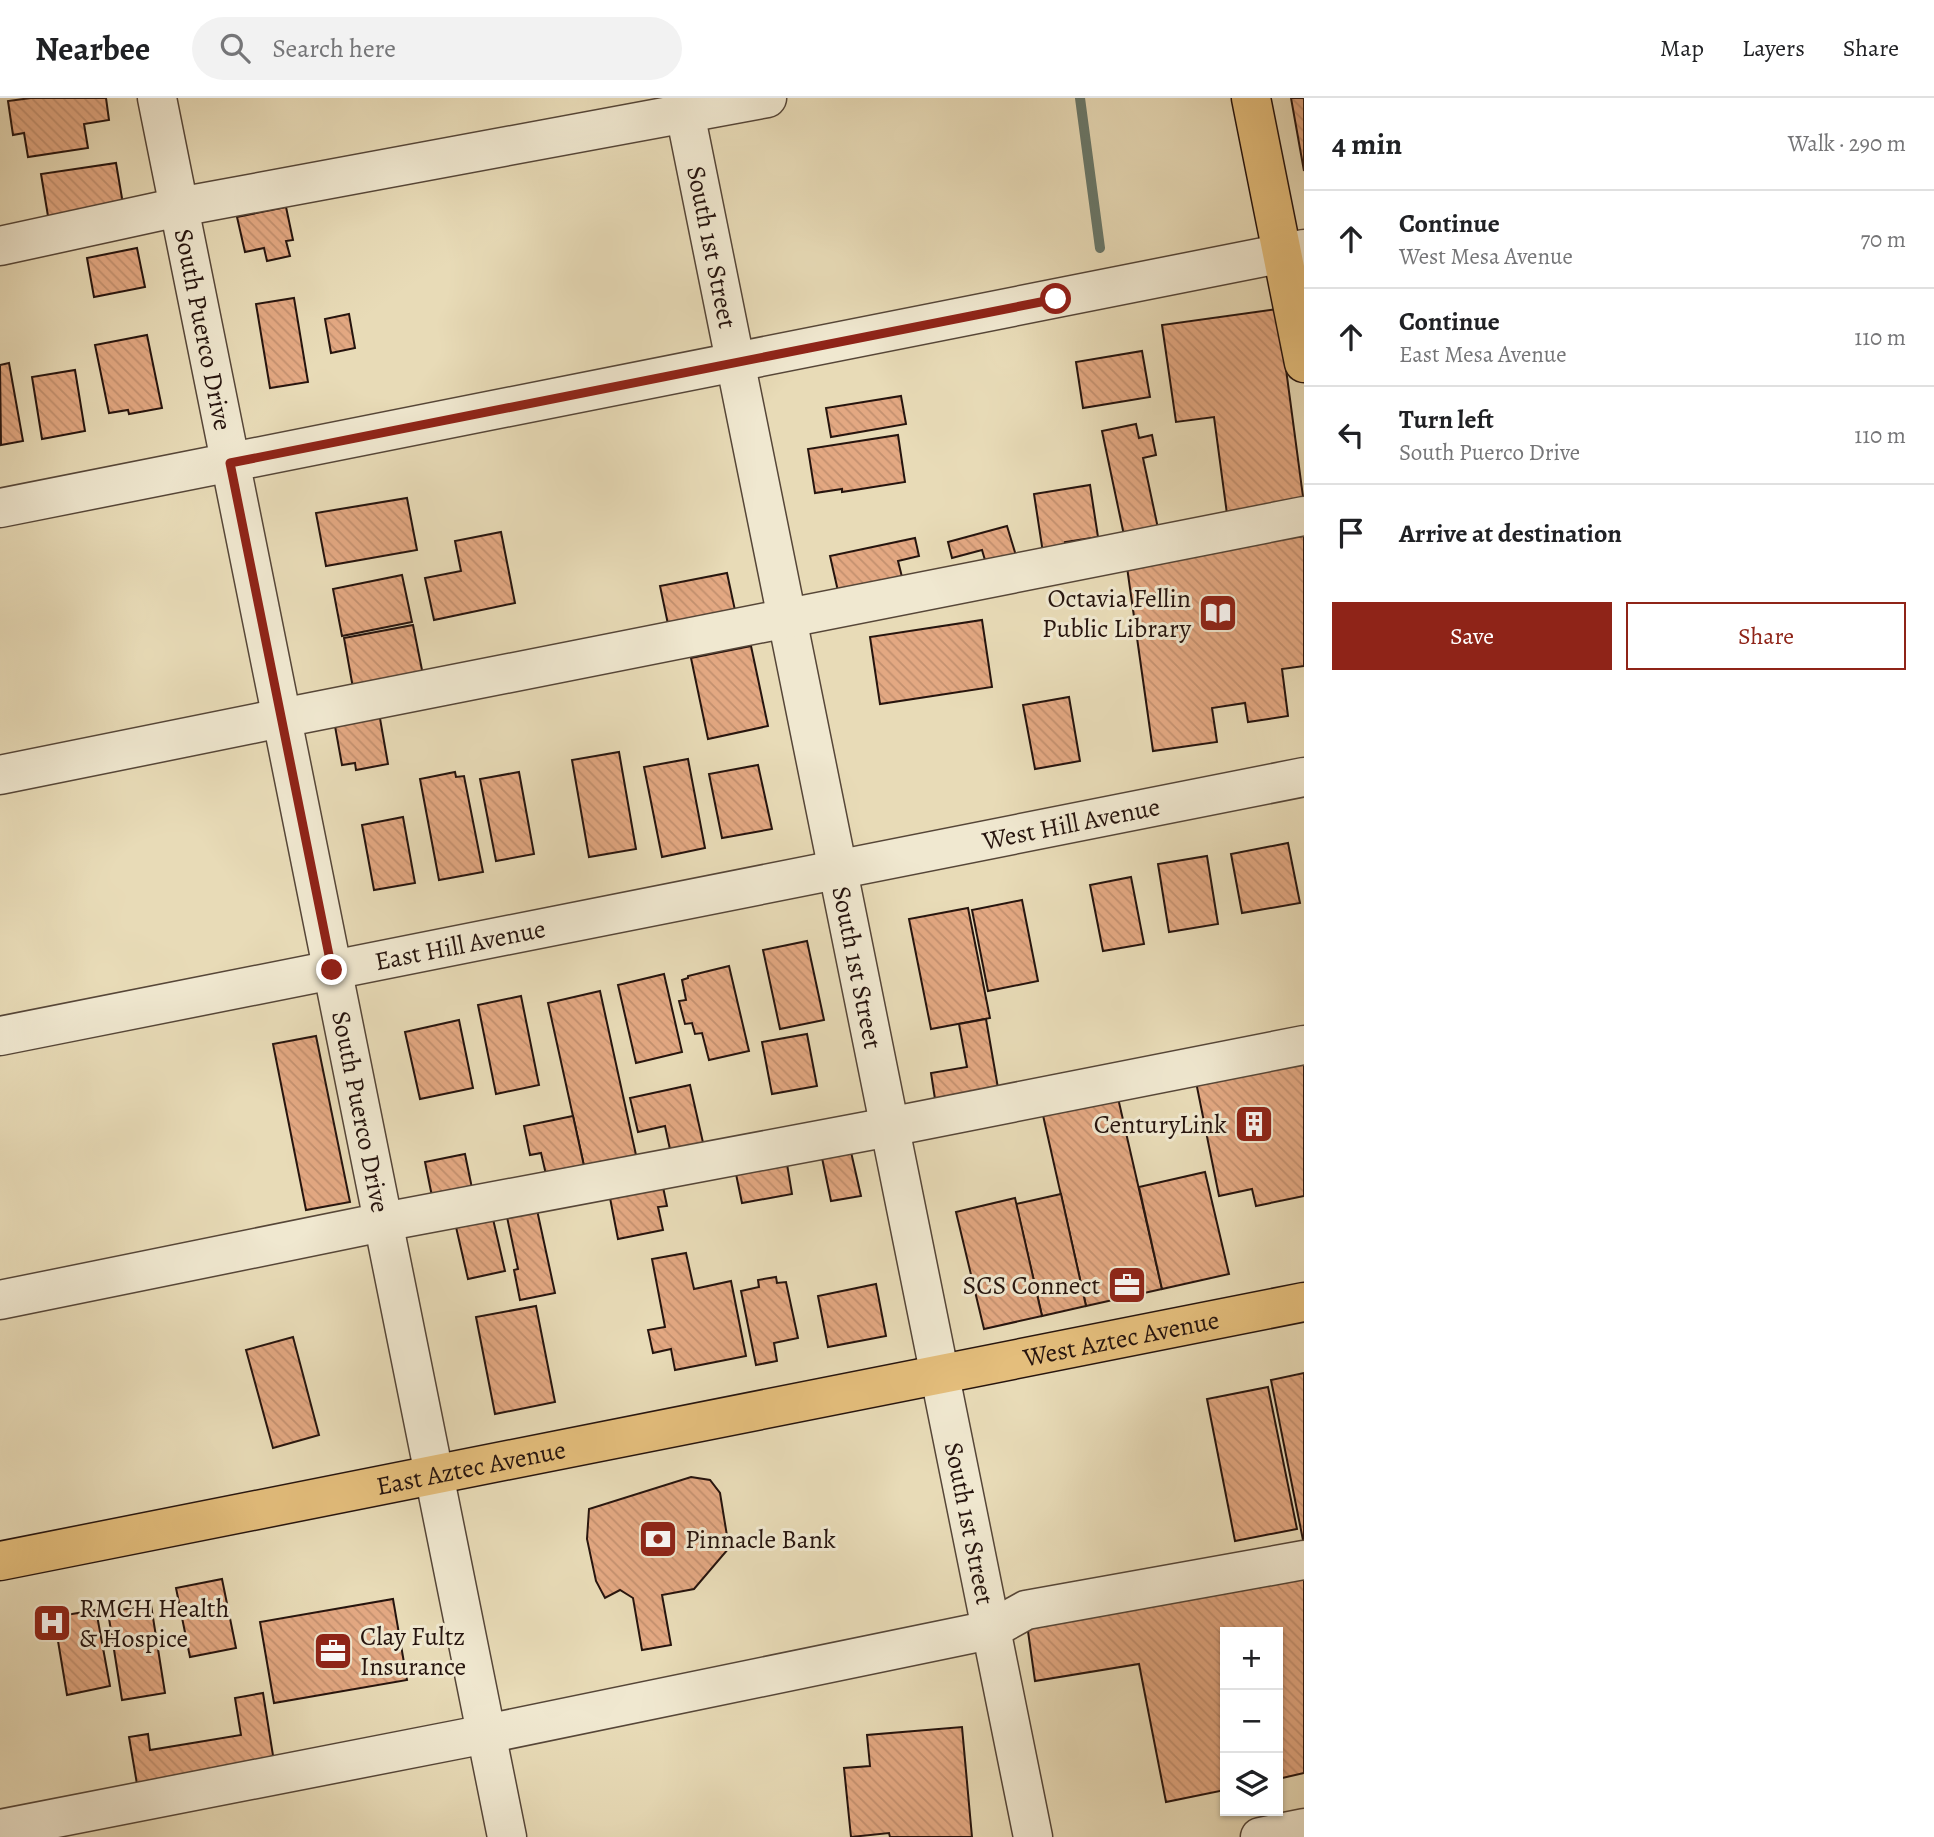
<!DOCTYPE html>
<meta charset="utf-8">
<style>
body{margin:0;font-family:Alegreya,serif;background:#f2f2f2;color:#202124}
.controls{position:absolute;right:21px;bottom:21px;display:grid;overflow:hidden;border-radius:0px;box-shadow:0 2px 5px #0004}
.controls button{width:63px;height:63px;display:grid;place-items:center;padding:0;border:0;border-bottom:2px solid #e0e0e0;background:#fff;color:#202124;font:35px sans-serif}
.stop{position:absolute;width:21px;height:21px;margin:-16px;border:5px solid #8f2418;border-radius:50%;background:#fff}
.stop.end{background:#8f2418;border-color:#fff;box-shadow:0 2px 7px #0008}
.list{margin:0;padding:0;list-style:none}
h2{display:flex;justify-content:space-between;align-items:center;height:91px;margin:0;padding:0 28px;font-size:30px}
h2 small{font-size:23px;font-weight:400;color:#757577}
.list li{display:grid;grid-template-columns:46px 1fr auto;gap:21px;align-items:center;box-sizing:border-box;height:98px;padding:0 28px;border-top:2px solid #e0e0e0}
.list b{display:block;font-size:26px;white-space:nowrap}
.list p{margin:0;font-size:23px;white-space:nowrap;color:#757577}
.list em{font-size:23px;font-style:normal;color:#757577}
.actions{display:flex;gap:14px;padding:21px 28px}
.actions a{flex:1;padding:16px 0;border:2px solid #8f2418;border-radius:0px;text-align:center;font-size:24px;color:#8f2418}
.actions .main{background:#8f2418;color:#fff}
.icon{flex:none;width:38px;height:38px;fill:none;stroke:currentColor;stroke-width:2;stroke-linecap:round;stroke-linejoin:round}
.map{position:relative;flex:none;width:1304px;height:1739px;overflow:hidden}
header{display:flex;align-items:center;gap:42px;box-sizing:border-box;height:98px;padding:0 35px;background:#fff;border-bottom:2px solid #e0e0e0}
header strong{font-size:33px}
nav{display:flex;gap:38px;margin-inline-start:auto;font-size:24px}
.search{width:490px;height:63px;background:#f2f2f2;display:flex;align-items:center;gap:18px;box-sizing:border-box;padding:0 24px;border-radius:38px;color:#757577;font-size:26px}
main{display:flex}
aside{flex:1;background:#fff}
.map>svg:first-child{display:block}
</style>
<header>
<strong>Nearbee</strong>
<div class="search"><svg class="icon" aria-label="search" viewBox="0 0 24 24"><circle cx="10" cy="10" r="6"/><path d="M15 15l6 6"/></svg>Search here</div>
<nav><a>Map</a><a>Layers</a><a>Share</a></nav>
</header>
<main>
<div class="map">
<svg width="1304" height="1739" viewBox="0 0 1304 1739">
<defs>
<pattern id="building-back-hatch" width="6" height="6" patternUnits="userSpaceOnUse" patternTransform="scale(1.75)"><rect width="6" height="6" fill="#e3a882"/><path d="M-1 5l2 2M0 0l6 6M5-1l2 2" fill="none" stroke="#c3906f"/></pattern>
</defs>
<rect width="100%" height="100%" fill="#e8dbb7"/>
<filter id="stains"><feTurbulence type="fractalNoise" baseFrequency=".00286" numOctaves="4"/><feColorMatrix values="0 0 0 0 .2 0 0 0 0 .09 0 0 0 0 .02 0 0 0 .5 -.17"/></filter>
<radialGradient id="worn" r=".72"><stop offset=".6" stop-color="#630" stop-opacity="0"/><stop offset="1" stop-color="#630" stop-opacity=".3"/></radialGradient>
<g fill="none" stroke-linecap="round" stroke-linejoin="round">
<!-- stream -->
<polyline stroke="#6a796b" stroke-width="10" points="1080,0 1100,150"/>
</g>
<!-- building -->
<g fill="url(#building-back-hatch)" stroke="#26140e" stroke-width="2">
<polygon points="31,0 106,0 109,22 84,26 88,50 28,59 24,35 13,37 8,3"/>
<polygon points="1291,0 1304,0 1304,73"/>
<polygon points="116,65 124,112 49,124 41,76"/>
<polygon points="286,109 293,142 286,143 290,158 267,163 264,150 245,154 237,119"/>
<polygon points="137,150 145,189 94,199 87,160"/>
<polygon points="294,200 308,284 270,290 256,206"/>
<polygon points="1278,211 1304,406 1227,416 1214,319 1176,324 1162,227"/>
<polygon points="349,216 355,250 331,255 325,221"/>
<polygon points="147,237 162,310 129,316 128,312 109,315 95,247"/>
<polygon points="1142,253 1150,299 1083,310 1076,264"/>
<polygon points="9,265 23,343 1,347 0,267"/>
<polygon points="75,272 85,333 42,341 32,279"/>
<polygon points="901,298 906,326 831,339 826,310"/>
<polygon points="1136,326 1139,340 1152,337 1156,357 1143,360 1159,435 1125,442 1102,333"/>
<polygon points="898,337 905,384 842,394 842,391 815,395 808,351"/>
<polygon points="1090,387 1098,439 1065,444 1066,452 1043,455 1034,396"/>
<polygon points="407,400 417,452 326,468 316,415"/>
<polygon points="1007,428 1017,461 987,469 982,452 952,460 948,444"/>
<polygon points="501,434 515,505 434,522 425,480 461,473 455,443"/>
<polygon points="1304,438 1304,568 1282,571 1288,618 1248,624 1245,605 1212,610 1217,644 1153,653 1126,462"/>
<polygon points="915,440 919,458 898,463 902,479 838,493 830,458"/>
<polygon points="727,475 736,517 669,531 660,488"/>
<polygon points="402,477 412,524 342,538 333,491"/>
<polygon points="982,522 992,589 880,606 870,539"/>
<polygon points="413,527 423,577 353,590 344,540"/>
<polygon points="751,548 768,628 708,641 691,560"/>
<polygon points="1069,599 1080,663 1035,671 1023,607"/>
<polygon points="378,609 388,666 356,672 355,665 342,667 333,617"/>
<polygon points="619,654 636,751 589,759 572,662"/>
<polygon points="688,661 705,750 662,759 644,669"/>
<polygon points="758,667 772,731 722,740 709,676"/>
<polygon points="455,674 456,679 464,678 483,774 439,782 420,681"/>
<polygon points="519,674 534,756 496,763 480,681"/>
<polygon points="403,719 415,785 374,792 362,727"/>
<polygon points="1288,745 1300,805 1242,815 1231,756"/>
<polygon points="1207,758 1218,826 1169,834 1158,766"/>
<polygon points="1131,779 1144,846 1103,853 1090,787"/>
<polygon points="1022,802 1038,883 988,893 972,812"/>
<polygon points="968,810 990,920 931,931 909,821"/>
<polygon points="807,843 824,922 780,931 763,852"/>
<polygon points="729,868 749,953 709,962 702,935 695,936 692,925 685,926 679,903 686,902 682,882 688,880 688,878"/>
<polygon points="664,876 682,954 636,965 618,887"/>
<polygon points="600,893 638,1066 586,1077 548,905"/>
<polygon points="521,898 539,987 496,996 478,907"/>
<polygon points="986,921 998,990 935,1001 931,975 967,969 959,926"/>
<polygon points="459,922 473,990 420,1001 405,934"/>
<polygon points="807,936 817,988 772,996 762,944"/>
<polygon points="316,938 350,1104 306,1112 273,946"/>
<polygon points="1304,958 1304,1098 1256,1108 1252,1091 1219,1098 1195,979"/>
<polygon points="690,987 704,1049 671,1056 665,1028 638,1034 630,1000"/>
<polygon points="1115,987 1162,1191 1086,1208 1040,1004"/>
<polygon points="573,1018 586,1077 548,1085 541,1055 530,1057 524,1028"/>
<polygon points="851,1054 861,1098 831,1103 822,1060"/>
<polygon points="465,1056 474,1100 434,1108 425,1064"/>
<polygon points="787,1066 792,1096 742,1105 736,1076"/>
<polygon points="1205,1074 1229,1176 1162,1191 1139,1089"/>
<polygon points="663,1089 667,1108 658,1109 663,1132 618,1141 610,1100"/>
<polygon points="1061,1096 1086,1208 1042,1218 1016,1106"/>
<polygon points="1015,1100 1042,1218 984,1231 956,1114"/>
<polygon points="537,1112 555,1195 520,1202 514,1172 518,1171 507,1119"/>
<polygon points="493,1121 505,1173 468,1181 456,1129"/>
<polygon points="686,1155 694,1191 731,1183 746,1258 675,1272 671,1251 653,1255 648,1232 665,1229 652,1161"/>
<polygon points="776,1179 777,1185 786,1184 798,1240 774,1245 777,1263 756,1267 741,1193 759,1189 758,1182"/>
<polygon points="876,1186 886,1238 828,1249 818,1198"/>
<polygon points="536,1208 555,1304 495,1316 476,1219"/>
<polygon points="293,1239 319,1337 273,1350 246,1252"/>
<polygon points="1304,1275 1304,1447 1271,1282"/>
<polygon points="1268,1289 1297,1431 1235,1443 1207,1301"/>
<polygon points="691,1379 710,1382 720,1395 729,1450 694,1491 662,1497 671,1547 642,1552 633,1500 620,1492 605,1500 596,1483 587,1441 589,1411"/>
<polygon points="1304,1475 1304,1675 1278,1681 1278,1534 1225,1534 1225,1692 1166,1704 1139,1566 1035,1583 1026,1519"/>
<polygon points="222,1481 236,1550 190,1559 176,1490"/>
<polygon points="393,1501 407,1582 274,1605 260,1524"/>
<polygon points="151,1507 165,1595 122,1602 108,1514"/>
<polygon points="96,1512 110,1588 67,1597 54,1519"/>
<polygon points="263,1595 275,1670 138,1692 129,1639 148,1636 150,1652 241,1637 235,1600"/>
<polygon points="962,1629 972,1739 890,1739 889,1735 851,1739 844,1670 870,1668 867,1637"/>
</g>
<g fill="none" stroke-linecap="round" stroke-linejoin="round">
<!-- minor casing -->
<g stroke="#564638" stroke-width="41">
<g id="minor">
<path id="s1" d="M157,0L507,1739"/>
<path id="s2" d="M682,0L1033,1739"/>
<polyline points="0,148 179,109 767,0"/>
<polyline points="0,410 1304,151"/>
<path d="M0,677C434,588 869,505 1304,418"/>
<path id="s3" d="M0,938L1304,679"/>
<polyline points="0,1202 383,1124 889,1029 1304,947"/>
<polyline points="0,1731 486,1636 990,1532 1026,1512 1304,1462"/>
<polyline points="1260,1739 1304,1730"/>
</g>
</g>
<!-- major casing -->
<g stroke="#26140e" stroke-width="41">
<g id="major">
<polyline points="1251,0 1304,265"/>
<path id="s4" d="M0,1463L1304,1204"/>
</g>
</g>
<!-- minor -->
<use href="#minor" stroke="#f0e8d0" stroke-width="38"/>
<!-- major -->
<use href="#major" stroke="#e4be7c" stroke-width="38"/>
</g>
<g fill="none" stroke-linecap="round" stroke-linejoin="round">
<!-- route -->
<polyline stroke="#8f2418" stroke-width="9" points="332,872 230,365 1056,201"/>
</g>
<!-- icons -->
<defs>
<g id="library-square" transform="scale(2.0125)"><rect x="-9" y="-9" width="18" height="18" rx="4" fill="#8f2418" stroke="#f0e8d0"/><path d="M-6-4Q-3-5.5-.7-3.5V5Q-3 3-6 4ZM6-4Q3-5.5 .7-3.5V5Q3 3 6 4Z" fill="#fff"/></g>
<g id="building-square" transform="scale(2.0125)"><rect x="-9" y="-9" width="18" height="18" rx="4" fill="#8f2418" stroke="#f0e8d0"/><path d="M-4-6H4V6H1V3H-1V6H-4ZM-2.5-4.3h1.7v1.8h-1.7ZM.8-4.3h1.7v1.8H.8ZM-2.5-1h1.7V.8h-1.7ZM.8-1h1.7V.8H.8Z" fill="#fff"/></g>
<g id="office-square" transform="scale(2.0125)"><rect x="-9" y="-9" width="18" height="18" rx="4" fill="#8f2418" stroke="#f0e8d0"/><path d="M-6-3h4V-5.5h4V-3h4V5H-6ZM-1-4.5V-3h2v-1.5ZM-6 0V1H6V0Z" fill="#fff"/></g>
<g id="bank-square" transform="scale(2.0125)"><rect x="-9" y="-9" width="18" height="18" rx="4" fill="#8f2418" stroke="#f0e8d0"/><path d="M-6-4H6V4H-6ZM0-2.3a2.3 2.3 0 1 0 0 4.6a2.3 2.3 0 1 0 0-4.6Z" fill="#fff"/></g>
<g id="hospital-square" transform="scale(2.0125)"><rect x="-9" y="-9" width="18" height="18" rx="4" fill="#8f2418" stroke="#f0e8d0"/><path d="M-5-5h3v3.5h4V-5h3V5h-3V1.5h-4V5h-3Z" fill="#fff"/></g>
</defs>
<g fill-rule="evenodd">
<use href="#library-square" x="1218" y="515"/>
<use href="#building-square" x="1254" y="1026"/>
<use href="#office-square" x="1127" y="1187"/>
<use href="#bank-square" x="658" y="1441"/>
<use href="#hospital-square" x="52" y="1525"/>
<use href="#office-square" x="333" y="1553"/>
</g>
<g text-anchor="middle" stroke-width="6" stroke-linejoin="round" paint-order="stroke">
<!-- street labels -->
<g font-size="26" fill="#26140e" stroke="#f0e8d0">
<text dy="9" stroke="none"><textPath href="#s2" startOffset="152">South 1st Street</textPath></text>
<text dy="9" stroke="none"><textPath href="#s1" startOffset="236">South Puerco Drive</textPath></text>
<text dy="9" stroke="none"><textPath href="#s3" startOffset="1092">West Hill Avenue</textPath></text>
<text dy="9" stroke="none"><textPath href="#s3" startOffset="469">East Hill Avenue</textPath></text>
<text dy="9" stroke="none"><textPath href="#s2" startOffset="887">South 1st Street</textPath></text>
<text dy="9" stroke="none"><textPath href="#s1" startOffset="1034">South Puerco Drive</textPath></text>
<text dy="9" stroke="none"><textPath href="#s4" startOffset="1143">West Aztec Avenue</textPath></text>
<text dy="9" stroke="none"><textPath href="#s4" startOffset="480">East Aztec Avenue</textPath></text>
<text dy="9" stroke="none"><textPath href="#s2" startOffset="1454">South 1st Street</textPath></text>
</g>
<!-- poi labels -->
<g font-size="26" fill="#26140e" stroke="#f0e8d0" text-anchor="end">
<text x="1191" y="509">Octavia Fellin<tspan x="1191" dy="30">Public Library</tspan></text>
<text x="1227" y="1035">CenturyLink</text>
<text x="1100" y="1196">SCS Connect</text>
<text x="685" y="1450" text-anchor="start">Pinnacle Bank</text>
<text x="79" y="1519" text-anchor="start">RMCH Health<tspan x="79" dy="30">&amp; Hospice</tspan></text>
<text x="360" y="1547" text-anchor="start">Clay Fultz<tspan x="360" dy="30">Insurance</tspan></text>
</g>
</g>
<rect width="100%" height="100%" filter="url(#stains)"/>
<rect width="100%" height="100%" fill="url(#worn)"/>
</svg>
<div class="controls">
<button>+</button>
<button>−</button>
<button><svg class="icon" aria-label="layers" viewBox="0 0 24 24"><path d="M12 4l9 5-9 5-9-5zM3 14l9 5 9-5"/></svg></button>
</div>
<div class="stop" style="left:1056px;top:201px"></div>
<div class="stop end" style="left:332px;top:872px"></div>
</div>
<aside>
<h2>4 min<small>Walk · 290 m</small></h2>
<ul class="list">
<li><svg class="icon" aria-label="ahead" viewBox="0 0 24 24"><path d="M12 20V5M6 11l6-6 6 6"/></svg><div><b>Continue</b><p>West Mesa Avenue</p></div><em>70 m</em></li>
<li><svg class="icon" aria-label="ahead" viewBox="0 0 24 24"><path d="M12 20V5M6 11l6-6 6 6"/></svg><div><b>Continue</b><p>East Mesa Avenue</p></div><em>110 m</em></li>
<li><svg class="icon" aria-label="left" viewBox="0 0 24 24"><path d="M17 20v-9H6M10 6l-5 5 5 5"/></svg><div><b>Turn left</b><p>South Puerco Drive</p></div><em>110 m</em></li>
<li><svg class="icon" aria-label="arrive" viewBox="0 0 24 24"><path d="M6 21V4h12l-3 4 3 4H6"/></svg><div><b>Arrive at destination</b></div></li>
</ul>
<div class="actions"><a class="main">Save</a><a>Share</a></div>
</aside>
</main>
